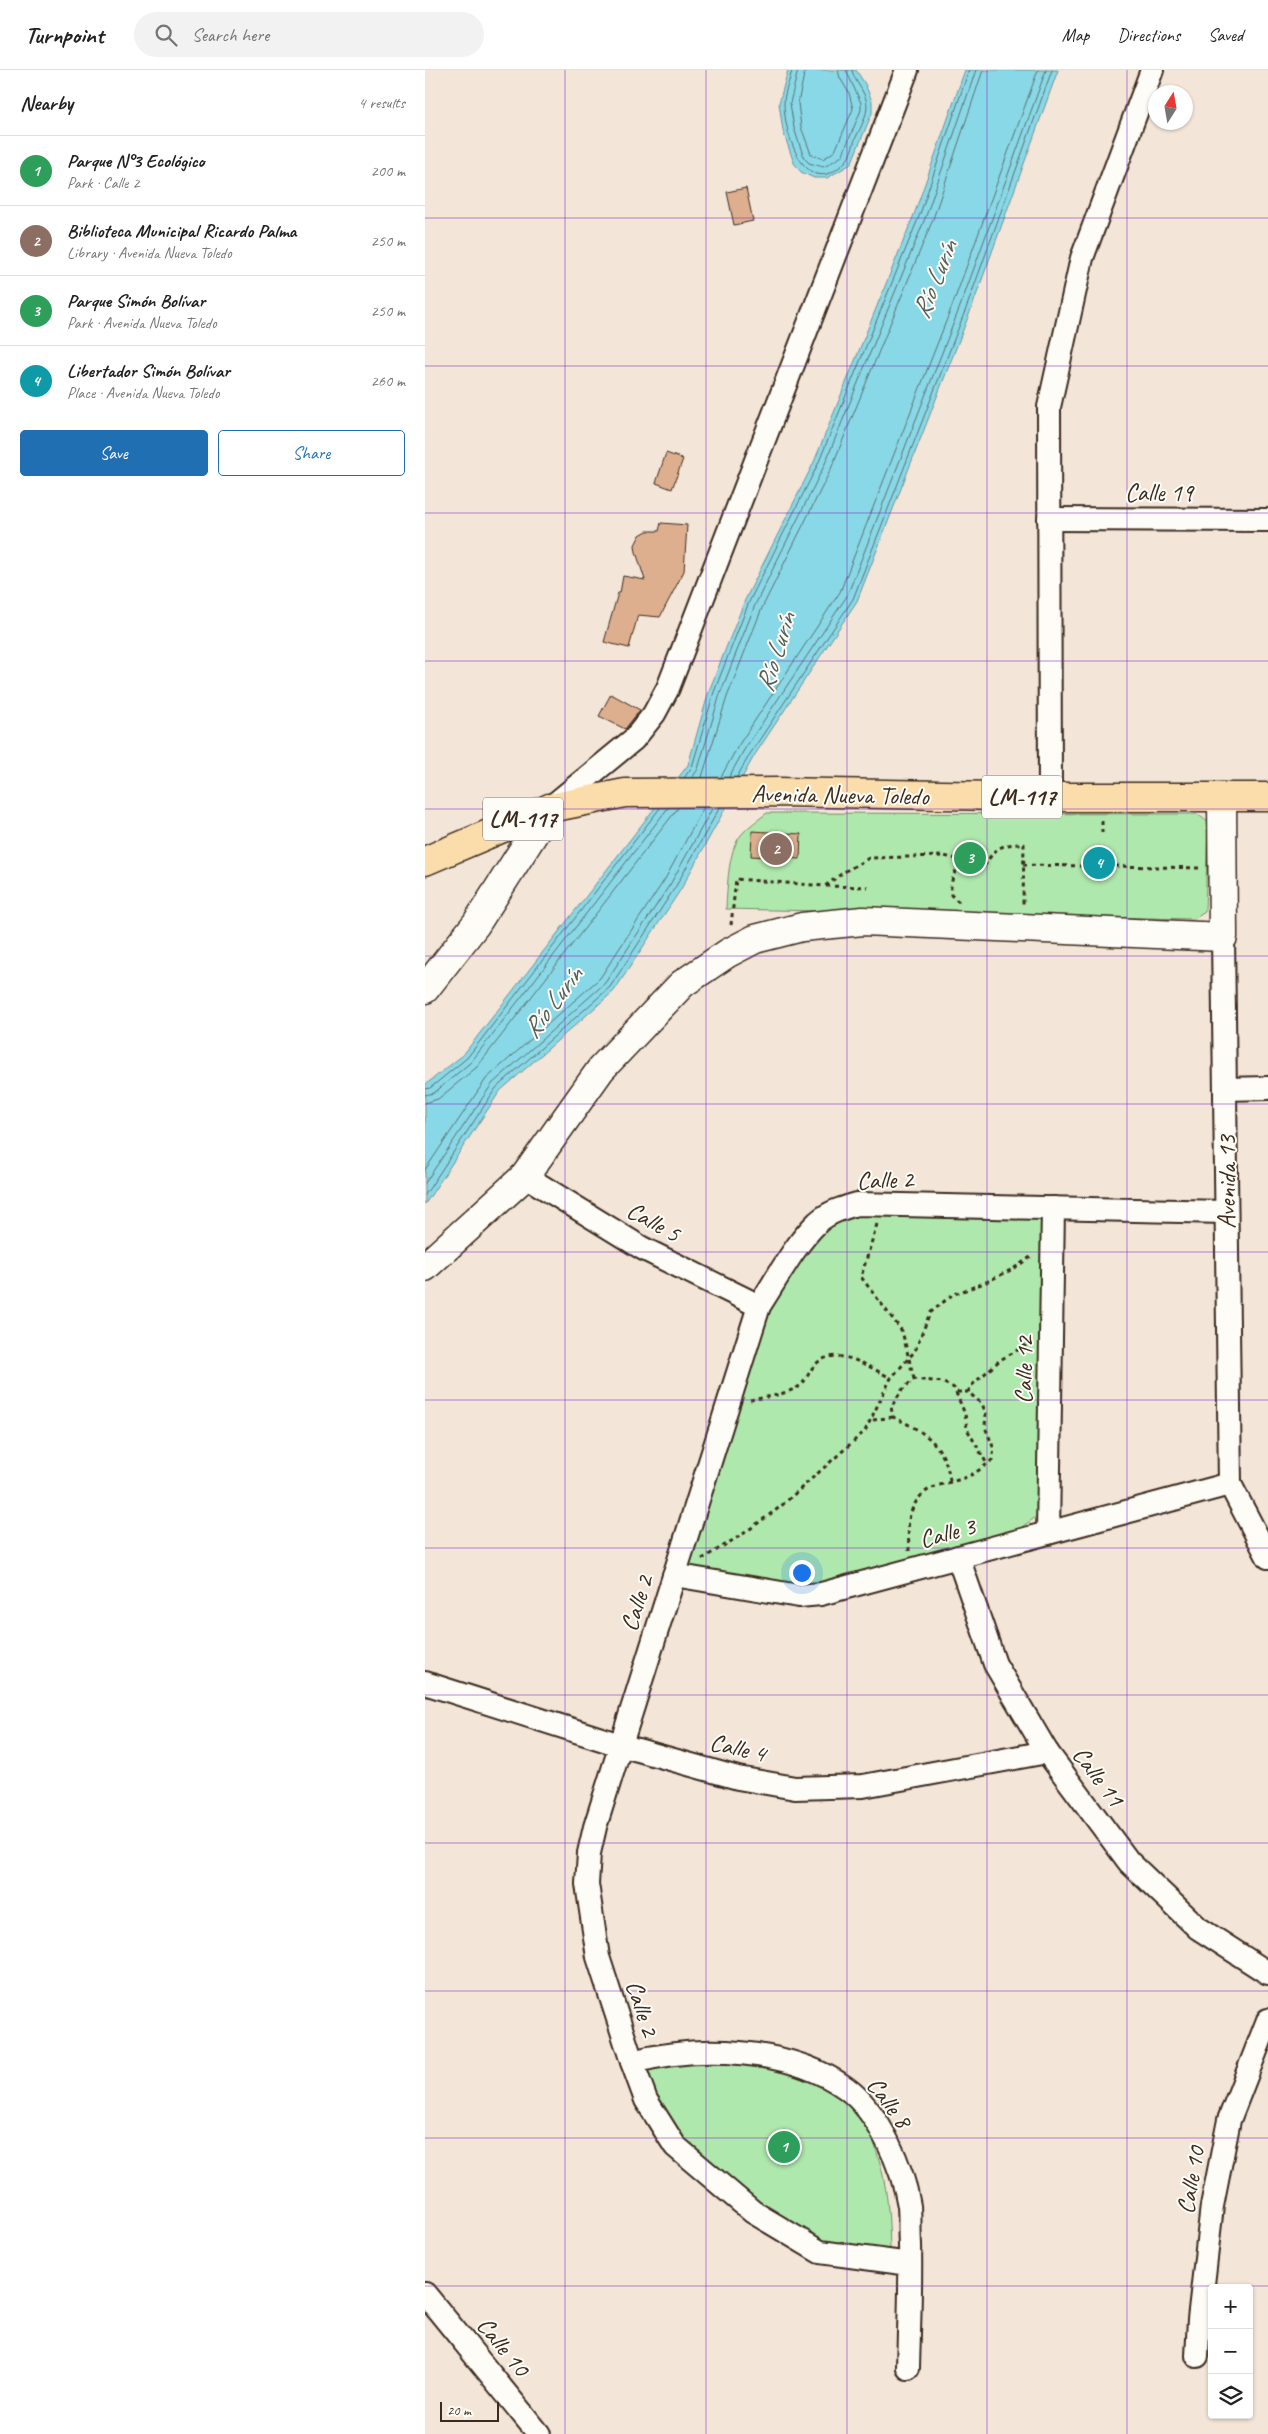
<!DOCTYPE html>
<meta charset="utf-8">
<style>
body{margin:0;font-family:Caveat,sans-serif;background:#f2f2f2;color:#222}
.controls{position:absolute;right:15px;bottom:15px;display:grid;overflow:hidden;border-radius:5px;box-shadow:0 1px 4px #0004}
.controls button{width:45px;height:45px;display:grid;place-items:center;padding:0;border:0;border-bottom:1px solid #e0e0e0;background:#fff;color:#222;font:25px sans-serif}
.compass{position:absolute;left:723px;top:15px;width:45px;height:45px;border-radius:50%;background:#fff;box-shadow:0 1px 4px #0004;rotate:11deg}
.scale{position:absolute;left:15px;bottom:12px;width:59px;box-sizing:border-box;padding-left:5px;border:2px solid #3b2a1e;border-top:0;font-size:14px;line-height:18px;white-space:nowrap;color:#3b2a1e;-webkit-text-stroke:4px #fdfcf7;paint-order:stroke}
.you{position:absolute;left:376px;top:1502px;width:18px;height:18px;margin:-12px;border:4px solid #fff;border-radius:50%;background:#1a73e8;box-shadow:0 0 0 8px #1a73e833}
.badge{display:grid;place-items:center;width:32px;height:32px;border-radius:50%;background:#1f6fb2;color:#fff;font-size:16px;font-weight:700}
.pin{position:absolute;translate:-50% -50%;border:2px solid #fff;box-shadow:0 1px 5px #0006}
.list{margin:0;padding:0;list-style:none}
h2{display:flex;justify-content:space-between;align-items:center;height:65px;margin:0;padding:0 20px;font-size:21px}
h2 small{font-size:16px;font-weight:400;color:#767676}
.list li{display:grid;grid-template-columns:32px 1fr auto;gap:15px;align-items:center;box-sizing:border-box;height:70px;padding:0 20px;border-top:1px solid #e0e0e0}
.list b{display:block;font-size:19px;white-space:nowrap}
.list p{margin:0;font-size:16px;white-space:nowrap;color:#767676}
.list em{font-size:16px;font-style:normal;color:#767676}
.actions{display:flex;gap:10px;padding:15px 20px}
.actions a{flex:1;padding:11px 0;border:1px solid #1f6fb2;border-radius:5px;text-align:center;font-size:18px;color:#1f6fb2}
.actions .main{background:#1f6fb2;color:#fff}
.icon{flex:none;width:28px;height:28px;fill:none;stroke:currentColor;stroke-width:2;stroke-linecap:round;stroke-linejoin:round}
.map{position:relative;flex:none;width:843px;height:2364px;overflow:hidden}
header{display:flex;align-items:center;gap:30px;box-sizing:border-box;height:70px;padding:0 25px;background:#fff;border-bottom:1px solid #e0e0e0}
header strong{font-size:24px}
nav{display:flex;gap:28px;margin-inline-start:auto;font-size:18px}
.search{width:350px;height:45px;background:#f2f2f2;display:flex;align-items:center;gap:12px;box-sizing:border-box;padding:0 18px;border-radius:28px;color:#767676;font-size:19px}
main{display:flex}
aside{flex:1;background:#fff}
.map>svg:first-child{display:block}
</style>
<header>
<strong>Turnpoint</strong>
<div class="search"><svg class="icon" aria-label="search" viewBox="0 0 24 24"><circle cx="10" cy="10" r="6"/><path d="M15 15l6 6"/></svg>Search here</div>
<nav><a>Map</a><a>Directions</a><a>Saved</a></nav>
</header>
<main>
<aside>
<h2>Nearby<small>4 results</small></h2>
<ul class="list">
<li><span class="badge" style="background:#2e9e5b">1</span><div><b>Parque N°3 Ecológico</b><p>Park · Calle 2</p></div><em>200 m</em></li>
<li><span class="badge" style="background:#8d6e63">2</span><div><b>Biblioteca Municipal Ricardo Palma</b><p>Library · Avenida Nueva Toledo</p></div><em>250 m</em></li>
<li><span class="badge" style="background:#2e9e5b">3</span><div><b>Parque Simón Bolívar</b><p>Park · Avenida Nueva Toledo</p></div><em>250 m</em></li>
<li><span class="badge" style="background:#0f9aa8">4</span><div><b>Libertador Simón Bolívar</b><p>Place · Avenida Nueva Toledo</p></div><em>260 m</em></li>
</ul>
<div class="actions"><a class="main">Save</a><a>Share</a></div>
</aside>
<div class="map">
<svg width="843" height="2364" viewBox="0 0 843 2364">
<rect width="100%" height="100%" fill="#f3e5d8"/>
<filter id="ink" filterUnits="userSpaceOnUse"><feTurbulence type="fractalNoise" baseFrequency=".02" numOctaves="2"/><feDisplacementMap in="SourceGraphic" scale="10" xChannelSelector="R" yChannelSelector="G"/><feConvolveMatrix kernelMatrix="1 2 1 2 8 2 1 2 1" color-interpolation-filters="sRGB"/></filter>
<g filter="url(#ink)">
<!-- green -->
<g fill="#afe8ad" stroke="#758966">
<path d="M342,743L772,744L783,752L780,842L769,849L301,839C302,821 303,789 311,773C317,760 332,751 342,743Z"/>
<polygon points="429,1141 618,1146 616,1434 611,1447 594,1459 395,1517 255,1501 344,1236 385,1170"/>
<path d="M278,1991C293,1991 309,1989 324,1991C368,1998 421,2021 445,2062C449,2068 450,2076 452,2083C463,2117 464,2146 465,2181L392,2170L337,2141L289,2102L237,2043L217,2001Z"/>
</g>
<!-- water -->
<g fill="#89d8e7" stroke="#6a9297">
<polygon points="363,0 431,0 440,14 447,31 447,43 426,94 402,108 389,108 376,102 369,93 358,61 354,33"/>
<polygon points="540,0 633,0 547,237 432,531 329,686 256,819 189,921 75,1021 0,1134 0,1015 38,985 263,695 284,621 320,530 389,392 490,142"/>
</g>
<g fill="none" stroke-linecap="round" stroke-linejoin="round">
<!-- shore -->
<g stroke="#5a706e" stroke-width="1">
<path d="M367,0C365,11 359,22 359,33C359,64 381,134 421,91C426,86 428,74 431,67C436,57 442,46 442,35C441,21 429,12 427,0"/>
<polyline points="373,0 365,33 369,58 379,88 384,93 399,97 417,86 436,40 436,33 421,0"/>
<polyline points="380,0 373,33 376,57 386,84 398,89 410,81 428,39 424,23 415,8 413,0"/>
<polyline points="277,707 302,627 337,538 406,399 508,149 558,0"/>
<polyline points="296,707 313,676 415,522 529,231 613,0"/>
<polyline points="304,707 319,680 422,526 536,234 621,0"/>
<polyline points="312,707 325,684 428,529 542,236 627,0"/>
<polyline points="259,708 267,697 289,622 324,532 393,394 495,144 544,0"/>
<polyline points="267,708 273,699 295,624 330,535 399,396 501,146 551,0"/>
<polyline points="0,1019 5,1018 42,988 235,738"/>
<polyline points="0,1025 9,1023 46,992 243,738"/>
<polyline points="0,1033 13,1029 52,997 253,738"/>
<polyline points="0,1100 61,1009 175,908 240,809 279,737"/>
<polyline points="0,1113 67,1014 180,913 246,813 288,737"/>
<polyline points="0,1125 71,1018 185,917 251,816 295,737"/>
</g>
</g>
<!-- building -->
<g fill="#ddaf8e" stroke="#3b2a1e">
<polygon points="321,118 328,151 309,155 302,122"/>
<polygon points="241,383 258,389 247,419 231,413"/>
<polygon points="236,453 262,455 259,501 235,547 213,545 204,578 179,572 193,523 195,523 198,506 220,510 211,482 210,475 215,465 222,461 234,461"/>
<polygon points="186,624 215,640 200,659 174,646"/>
<polygon points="327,761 376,764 375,789 326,786"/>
</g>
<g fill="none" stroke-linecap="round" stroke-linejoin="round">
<!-- minor casing -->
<g stroke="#3b2a1e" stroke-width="26">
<g id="minor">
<polyline points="624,449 843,450"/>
<polyline points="625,727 624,337 657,188 727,0"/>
<polyline points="125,738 209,669 229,644 243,618 482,0"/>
<polyline points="798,867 805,1414 843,1487"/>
<polyline points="800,1019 843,1018"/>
<polyline points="100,1106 217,1178 334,1236"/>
<polyline points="623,1463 628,1138"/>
<polyline points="533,1487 570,1594 622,1682 704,1792 773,1858 843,1903"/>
<polyline points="249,1505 374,1526 396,1524 805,1414"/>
<polyline points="0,1613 195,1675 313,1708 370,1718 438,1716 622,1682"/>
<path d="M207,1992C273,1975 364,1977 421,2018C454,2042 478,2098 484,2136C485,2148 484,2161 485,2174C486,2215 484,2257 483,2298"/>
<path d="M485,2194L395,2182L328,2142L250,2076L221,2030L207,1992L173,1887L162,1814L164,1783L170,1757L334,1236C352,1209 369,1175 393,1152C404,1142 418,1138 432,1134L800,1142"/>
<polyline points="0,2224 114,2364"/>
<polyline points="772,2286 774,2249 787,2136 804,2050 843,1950"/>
</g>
</g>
<!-- tertiary casing -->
<g stroke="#3b2a1e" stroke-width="31">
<g id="tertiary">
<polyline points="0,919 51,854 125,738"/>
<polyline points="0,1197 100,1106 176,999 257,914 303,883 330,869 377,857 438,851 798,867 797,727"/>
</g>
</g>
<!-- primary casing -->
<g stroke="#3b2a1e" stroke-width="31">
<polyline id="primary" points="0,791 125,738 200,723 352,722 625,727 843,727"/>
</g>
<!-- path -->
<g stroke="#3b2a1e" stroke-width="3" stroke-dasharray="4 4" stroke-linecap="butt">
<polyline points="677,763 677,750"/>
<polyline points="598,795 658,796"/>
<polyline points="690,796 775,798"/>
<polyline points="401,816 443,817"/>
<path d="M534,832L526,825C525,810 529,802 538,790"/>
<path d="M306,855L311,809L400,816L419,802L444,788L519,786L560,795C571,776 578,774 599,774L598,835"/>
<polyline points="452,1154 436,1207 477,1261 489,1309"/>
<polyline points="532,1322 543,1322"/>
<path d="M325,1330C341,1327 359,1325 373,1317C382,1312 384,1299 392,1293C414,1275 445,1298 466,1308"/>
<polyline points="448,1350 468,1347"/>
<path d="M525,1411C520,1375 501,1362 468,1347L466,1337L477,1320L489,1309L517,1312L529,1318L540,1344L542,1359L562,1394"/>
<path d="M484,1481C484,1470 482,1455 485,1445C496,1412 518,1417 544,1406C552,1402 560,1396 567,1390L569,1379L560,1357L561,1343L557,1334L543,1322L546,1316L575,1290L605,1273"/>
<polyline points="277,1489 318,1464 355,1437 440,1361 466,1308 490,1281 505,1243 527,1225 559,1213 588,1199 607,1186"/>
</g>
<!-- minor -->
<use href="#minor" stroke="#fdfcf7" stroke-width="22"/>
<!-- tertiary -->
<use href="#tertiary" stroke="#fdfcf7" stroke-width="28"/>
<!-- primary -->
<use href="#primary" stroke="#fbddab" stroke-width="28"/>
</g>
</g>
<!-- grid -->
<path fill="none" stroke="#7b2cbf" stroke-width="1" stroke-opacity="0.55" d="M140,0V2364M281,0V2364M422,0V2364M562,0V2364M702,0V2364M0,148H843M0,296H843M0,443H843M0,591H843M0,739H843M0,886H843M0,1034H843M0,1182H843M0,1330H843M0,1478H843M0,1625H843M0,1773H843M0,1921H843M0,2068H843M0,2216H843"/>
<g text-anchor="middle" stroke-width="4" stroke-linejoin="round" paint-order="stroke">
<!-- shield labels -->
<g fill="#fdfcf7" stroke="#75695f" stroke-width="1">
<rect x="557" y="705.5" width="80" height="43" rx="4"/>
<rect x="58" y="727.5" width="80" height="43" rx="4"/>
</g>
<g font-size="24" font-weight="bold" fill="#3b2a1e">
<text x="597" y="735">LM-117</text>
<text x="98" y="757">LM-117</text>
</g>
<!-- street labels -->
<g font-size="25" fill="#3b2a1e" stroke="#fdfcf7">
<text x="734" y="431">Calle 19</text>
<text transform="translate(415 724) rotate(1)" y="9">Avenida Nueva Toledo</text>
<text transform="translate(460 1109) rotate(-2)" y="9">Calle 2</text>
<text transform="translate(801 1112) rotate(-90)" y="9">Avenida 13</text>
<text transform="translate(229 1151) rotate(29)" y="9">Calle 5</text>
<text transform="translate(598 1300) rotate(-89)" y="9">Calle 12</text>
<text transform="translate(522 1462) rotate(-15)" y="9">Calle 3</text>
<text transform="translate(211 1533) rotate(-72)" y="9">Calle 2</text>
<text transform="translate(313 1677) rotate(13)" y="9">Calle 4</text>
<text transform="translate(674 1706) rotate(53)" y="9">Calle 11</text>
<text transform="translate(218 1938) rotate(72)" y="9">Calle 2</text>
<text transform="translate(465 2032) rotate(53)" y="9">Calle 8</text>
<text transform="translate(765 2110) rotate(-80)" y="9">Calle 10</text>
<text transform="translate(79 2276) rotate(51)" y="9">Calle 10</text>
</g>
<!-- water labels -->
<g font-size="26" font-style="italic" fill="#525e5a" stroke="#fdfcf7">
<text transform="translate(509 209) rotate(-68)" y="9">Río Lurín</text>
<text transform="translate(350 582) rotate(-73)" y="9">Río Lurín</text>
<text transform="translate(127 932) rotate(-53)" y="9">Río Lurín</text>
</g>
</g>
</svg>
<div class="controls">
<button>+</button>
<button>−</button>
<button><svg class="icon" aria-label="layers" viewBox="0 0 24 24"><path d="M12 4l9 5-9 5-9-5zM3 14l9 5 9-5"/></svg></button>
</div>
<svg class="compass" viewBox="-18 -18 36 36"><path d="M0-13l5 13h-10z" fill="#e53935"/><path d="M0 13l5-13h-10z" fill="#767676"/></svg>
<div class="scale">20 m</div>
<div class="you"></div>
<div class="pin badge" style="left:359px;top:2077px;background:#2e9e5b">1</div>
<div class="pin badge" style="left:351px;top:779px;background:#8d6e63">2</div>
<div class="pin badge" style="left:545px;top:788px;background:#2e9e5b">3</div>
<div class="pin badge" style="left:674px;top:793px;background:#0f9aa8">4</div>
</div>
</main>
